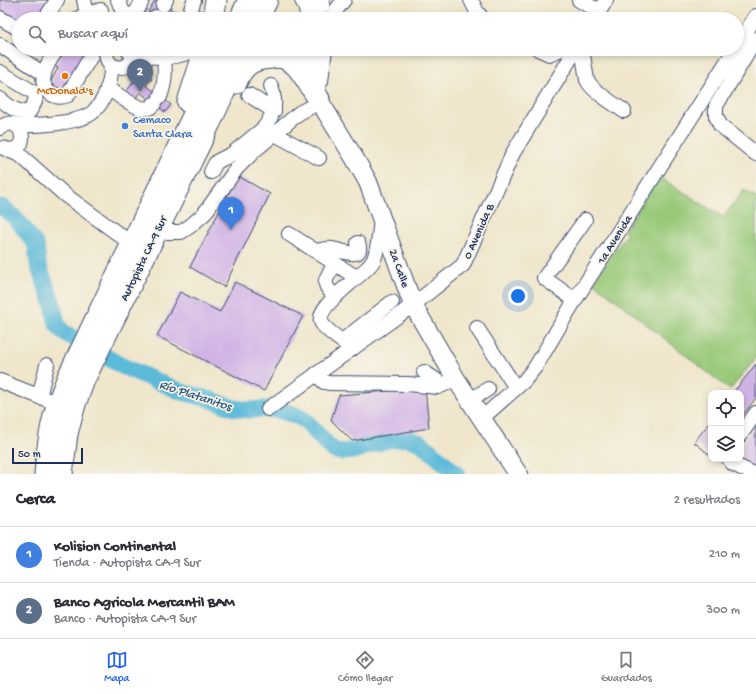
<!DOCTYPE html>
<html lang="es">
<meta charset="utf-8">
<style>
body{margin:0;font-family:"Gochi Hand",sans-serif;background:#f2f2f3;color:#2b2b33}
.controls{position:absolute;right:12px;bottom:12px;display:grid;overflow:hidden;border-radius:8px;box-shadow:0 2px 6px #0003}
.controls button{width:36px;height:36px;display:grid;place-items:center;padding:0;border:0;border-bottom:1px solid #e1e1e2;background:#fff;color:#2b2b33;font:20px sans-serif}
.scale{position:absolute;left:12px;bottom:10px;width:71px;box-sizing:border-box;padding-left:4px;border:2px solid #1b2f5e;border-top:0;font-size:11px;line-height:14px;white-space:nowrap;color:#1b2f5e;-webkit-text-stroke:3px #f7f3e8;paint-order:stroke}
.you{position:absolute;left:518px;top:296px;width:14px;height:14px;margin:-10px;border:3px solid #fff;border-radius:50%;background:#1a73e8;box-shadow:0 0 0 6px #1a73e833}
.badge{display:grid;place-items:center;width:26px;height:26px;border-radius:50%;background:#2563eb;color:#fff;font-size:13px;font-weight:700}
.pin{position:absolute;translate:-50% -33px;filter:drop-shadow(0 1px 2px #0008)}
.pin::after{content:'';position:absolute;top:21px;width:14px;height:12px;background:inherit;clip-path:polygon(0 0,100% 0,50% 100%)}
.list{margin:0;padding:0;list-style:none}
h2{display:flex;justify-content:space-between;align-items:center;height:52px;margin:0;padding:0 16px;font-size:17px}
h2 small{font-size:13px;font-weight:400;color:#7c7c81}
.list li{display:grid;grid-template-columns:26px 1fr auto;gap:12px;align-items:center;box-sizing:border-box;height:56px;padding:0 16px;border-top:1px solid #e1e1e2}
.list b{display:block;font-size:15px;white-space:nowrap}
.list p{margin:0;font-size:13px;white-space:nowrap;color:#7c7c81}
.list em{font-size:13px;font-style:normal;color:#7c7c81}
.icon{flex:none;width:22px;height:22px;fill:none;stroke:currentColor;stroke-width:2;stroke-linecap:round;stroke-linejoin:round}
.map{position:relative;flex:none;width:756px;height:474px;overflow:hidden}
.search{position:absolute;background:#fff;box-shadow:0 2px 6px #0003;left:12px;right:12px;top:12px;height:44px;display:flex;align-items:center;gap:10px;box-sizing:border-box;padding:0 14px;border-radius:22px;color:#7c7c81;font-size:15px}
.sheet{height:164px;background:#fff}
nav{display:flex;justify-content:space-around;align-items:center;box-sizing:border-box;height:56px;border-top:1px solid #e1e1e2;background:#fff;font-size:11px;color:#7c7c81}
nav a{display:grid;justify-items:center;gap:2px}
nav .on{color:#2563eb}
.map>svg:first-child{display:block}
</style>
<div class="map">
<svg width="756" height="474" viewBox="0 0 756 474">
<rect width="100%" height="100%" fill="#f7f3e8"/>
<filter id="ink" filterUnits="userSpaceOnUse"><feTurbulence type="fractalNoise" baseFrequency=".025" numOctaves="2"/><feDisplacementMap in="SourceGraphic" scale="8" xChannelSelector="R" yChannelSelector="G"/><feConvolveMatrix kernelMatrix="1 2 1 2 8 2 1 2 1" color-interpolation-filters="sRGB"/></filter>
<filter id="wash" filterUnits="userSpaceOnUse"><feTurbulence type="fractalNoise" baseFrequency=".012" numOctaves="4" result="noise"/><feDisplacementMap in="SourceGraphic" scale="16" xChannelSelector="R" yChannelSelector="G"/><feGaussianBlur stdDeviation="0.9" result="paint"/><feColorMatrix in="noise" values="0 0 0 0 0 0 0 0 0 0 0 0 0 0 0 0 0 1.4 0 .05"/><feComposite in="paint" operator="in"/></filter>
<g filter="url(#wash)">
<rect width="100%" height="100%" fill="#efe6cb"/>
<!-- green -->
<polygon fill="#98c978" stroke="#5a7c6b" points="659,177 723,217 744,190 756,197 756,358 730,390 593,282 627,234 624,231"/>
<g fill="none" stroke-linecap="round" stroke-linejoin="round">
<!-- river -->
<polyline stroke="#5bbad9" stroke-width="17" points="0,207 4,208 13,216 22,226 36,245 38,264 53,305 57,324 63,332 122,366 182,392 209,399 234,408 249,410 264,409 278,410 295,415 306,421 321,438 328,445 335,451 343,452 353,451 388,440 407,438 421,443 457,474"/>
</g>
<g id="blocks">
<!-- building -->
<g fill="#cfb2e6">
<polygon points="0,0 51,0 40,19 19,19 19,21 0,10"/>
<polygon points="155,0 182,16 181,19 160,19 148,12"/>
<polygon points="65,49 88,49 67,93 50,83 58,68 55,66"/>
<polygon points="142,71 152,79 146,85 171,105 165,112 140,92 135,99 126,92"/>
<polygon points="238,176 270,194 224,287 190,267"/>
<polygon points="235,282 303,316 264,391 157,336 180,292 220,312"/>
<polygon points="756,364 756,398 741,417 741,393 733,393"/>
<polygon points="425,388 429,428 352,441 331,420 339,395"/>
<polygon points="711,421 711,456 694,442"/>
<polygon points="756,425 756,470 741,459 741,446"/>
</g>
</g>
</g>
<g filter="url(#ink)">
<use href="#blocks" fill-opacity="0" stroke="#3b4a6e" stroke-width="1"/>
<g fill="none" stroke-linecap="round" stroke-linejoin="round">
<!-- minor casing -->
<g stroke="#3b4a6e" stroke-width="16">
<g id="minor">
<polyline points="84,0 88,19"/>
<path d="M118,0L123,12L130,16C137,14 140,6 142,0"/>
<polyline points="471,0 477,12 483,19"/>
<polyline points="579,0 599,11"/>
<polyline points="163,5 166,0"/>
<polyline points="0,18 19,29"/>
<polyline points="45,19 57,0"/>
<polyline points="77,19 87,14 101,10"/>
<polyline points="155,19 156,17"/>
<polyline points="188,19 194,0"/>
<polyline points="331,19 336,10 344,0"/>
<polyline points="595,19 606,0"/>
<polyline points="756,39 716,106 716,116 720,125 756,154"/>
<polyline points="0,45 44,74"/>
<polyline points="737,46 756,16"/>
<path d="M57,49C53,55 45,68 44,74C40,90 54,101 68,95L91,56L92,49"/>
<path d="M107,49C101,74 139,73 131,49"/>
<polyline points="538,49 549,54 562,49"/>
<path d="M582,49L587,80C593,92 613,103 624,111"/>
<path d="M0,72L33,92C39,99 33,105 29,112C18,114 9,106 0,99"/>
<path d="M107,88C117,93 138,112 149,108C151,107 152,105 154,104"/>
<polyline points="316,88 321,81 325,49"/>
<polyline points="249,95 274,111"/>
<path d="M160,97C166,80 165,72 164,54"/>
<path d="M15,125C34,126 76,124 92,113C100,106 105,97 108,87C110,78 113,71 109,62"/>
<path d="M0,128C25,109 32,159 3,148"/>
<path d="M264,128C275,112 277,105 271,86"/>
<polyline points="8,150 20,155 65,195 132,244"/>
<polyline points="211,172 215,164 218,161 232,154 264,128 319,158"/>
<polyline points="156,232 181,232 189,227 204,214 237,168 253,152 299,113 320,102"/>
<polyline points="289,234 356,277"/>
<path d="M316,251C321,250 327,248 332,249C341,250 365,261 358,243"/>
<path d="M336,264C326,277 319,284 336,296"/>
<polyline points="575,300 544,278 585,220"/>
<polyline points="477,328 516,388"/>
<polyline points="342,341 392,302"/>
<path d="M352,349C344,342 329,333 323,325C309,308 366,275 373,261C378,252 380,229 381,218"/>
<polyline points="424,372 439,382 442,385"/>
<polyline points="316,374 324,382 329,383 408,384 438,387 456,379"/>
<polyline points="0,381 58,404"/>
<polyline points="39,397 47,365"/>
<polyline points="469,401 488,389"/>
<polyline points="268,409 413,305 463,265 513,153 576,49"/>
<polyline points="481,419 524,381 536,366 575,300 735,49"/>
<polyline points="741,434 756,413"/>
<polyline points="729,459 733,464 754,474"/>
</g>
</g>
<!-- major casing -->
<g stroke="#3b4a6e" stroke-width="20">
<g id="major">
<path d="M304,0C308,6 309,12 309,19"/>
<polyline points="310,49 313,79 320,102 355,159 368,182 413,305 456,379 518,474"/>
</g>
</g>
<!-- highway casing -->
<g stroke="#3b4a6e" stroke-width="23">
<g id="highway">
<polyline points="319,5 319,0"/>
<polyline points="213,19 216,0"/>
<polyline points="240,19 249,0"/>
<polyline points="258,19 267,0"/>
<path d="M132,50C152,54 168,56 188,49"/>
<path d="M282,57C287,60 292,62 296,66C304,74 311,89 319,99"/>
<path d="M236,83C238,78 240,73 244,69C253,58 269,58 282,57C292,56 301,54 310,50"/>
<polyline points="188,102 205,49"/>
<path d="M45,474C47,450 50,426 58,403C61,394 65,385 68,377L225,49"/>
<polyline points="62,474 67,434 75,404 84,380 210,123 244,49"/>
</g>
</g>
<!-- minor -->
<use href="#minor" stroke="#fff" stroke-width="14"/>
<!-- major -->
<use href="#major" stroke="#fff" stroke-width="18"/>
<!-- highway -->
<use href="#highway" stroke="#fff" stroke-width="21"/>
</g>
</g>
<!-- markers -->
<circle fill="#e8710a" stroke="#f7f3e8" stroke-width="1.5" cx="65" cy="76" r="4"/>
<circle fill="#3f7fe0" stroke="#f7f3e8" stroke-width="1.5" cx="125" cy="126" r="4"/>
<g text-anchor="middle" stroke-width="3.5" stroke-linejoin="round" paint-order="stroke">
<!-- food labels -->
<g font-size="12" fill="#c56008" stroke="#f7f3e8">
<text x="65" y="94">McDonald's</text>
</g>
<!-- shop labels -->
<g font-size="12" fill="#366cbe" stroke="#f7f3e8" text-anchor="start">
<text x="133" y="123">Cemaco<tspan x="133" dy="14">Santa Clara</tspan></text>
</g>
<!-- street labels -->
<g font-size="12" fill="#1b2f5e" stroke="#f7f3e8">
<text transform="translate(478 231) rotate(-66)" y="4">0 Avenida B</text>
<text transform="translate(614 239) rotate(-58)" y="4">1a Avenida</text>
<text transform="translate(143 258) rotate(-64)" y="4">Autopista CA-9 Sur</text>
<text transform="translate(400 268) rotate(70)" y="4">2a Calle</text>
</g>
<!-- water labels -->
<g font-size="13" font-style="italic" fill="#2e5983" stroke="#f7f3e8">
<text transform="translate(196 394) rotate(18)" y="5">Río Platanitos</text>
</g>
</g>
</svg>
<div class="controls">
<button><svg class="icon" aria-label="locate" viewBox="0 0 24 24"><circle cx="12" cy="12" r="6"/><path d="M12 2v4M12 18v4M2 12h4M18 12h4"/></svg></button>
<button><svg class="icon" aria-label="layers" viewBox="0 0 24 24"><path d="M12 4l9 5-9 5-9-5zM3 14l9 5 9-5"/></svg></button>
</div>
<div class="scale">50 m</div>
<div class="you"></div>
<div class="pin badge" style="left:231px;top:230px;background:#3f7fe0">1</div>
<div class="pin badge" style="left:140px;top:92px;background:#5c6f8a">2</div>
<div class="search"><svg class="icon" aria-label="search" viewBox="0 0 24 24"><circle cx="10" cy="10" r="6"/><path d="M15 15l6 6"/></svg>Buscar aquí</div>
</div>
<section class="sheet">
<h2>Cerca<small>2 resultados</small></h2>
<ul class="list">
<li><span class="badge" style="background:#3f7fe0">1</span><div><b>Kolision Continental</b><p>Tienda · Autopista CA-9 Sur</p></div><em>210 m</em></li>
<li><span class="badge" style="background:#5c6f8a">2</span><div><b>Banco Agricola Mercantil BAM</b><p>Banco · Autopista CA-9 Sur</p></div><em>300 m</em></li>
</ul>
</section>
<nav>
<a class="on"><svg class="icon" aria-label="map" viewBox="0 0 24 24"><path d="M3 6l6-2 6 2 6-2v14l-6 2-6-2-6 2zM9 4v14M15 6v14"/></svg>Mapa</a>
<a><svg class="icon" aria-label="directions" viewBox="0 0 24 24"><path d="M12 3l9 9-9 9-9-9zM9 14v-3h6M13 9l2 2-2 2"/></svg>Cómo llegar</a>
<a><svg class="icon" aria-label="saved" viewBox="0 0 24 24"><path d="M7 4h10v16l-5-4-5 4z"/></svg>Guardados</a>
</nav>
